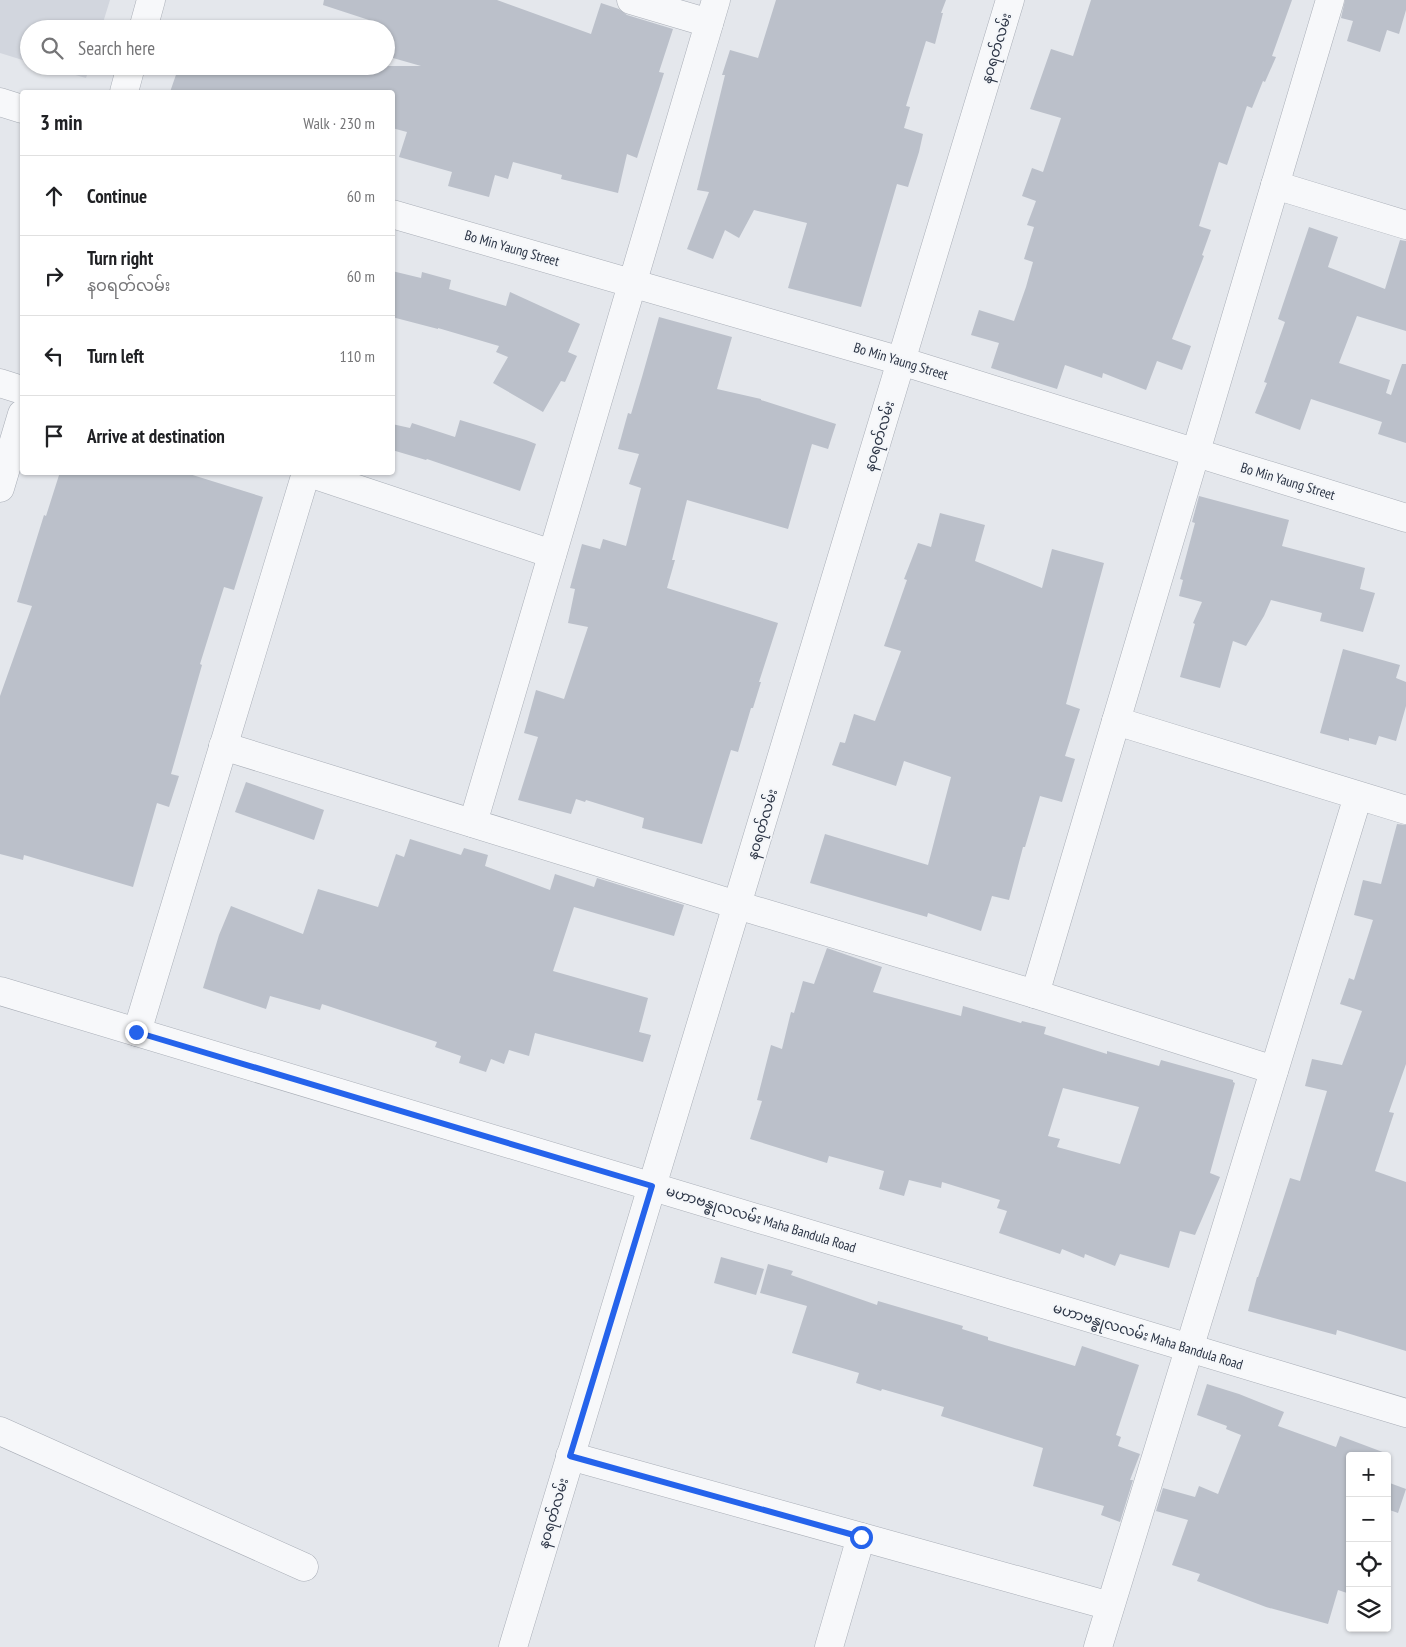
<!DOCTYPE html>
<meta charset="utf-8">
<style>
body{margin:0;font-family:"PT Sans Narrow","Noto Sans Myanmar",sans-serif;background:#f2f2f2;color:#202124}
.controls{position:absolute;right:15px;bottom:15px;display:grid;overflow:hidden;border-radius:5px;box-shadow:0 1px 4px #0004}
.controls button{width:45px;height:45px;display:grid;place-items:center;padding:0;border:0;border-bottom:1px solid #e0e0e0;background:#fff;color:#202124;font:25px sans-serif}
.stop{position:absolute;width:15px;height:15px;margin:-11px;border:4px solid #2563eb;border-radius:50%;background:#fff}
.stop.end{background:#2563eb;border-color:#fff;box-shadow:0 1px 5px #0008}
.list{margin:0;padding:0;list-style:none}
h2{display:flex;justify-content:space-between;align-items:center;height:65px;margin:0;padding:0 20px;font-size:21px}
h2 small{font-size:16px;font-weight:400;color:#757577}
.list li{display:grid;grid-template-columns:32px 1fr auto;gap:15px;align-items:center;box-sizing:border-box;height:80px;padding:0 20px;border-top:1px solid #e0e0e0}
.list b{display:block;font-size:19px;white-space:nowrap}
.list p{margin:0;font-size:16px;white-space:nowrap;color:#757577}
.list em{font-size:16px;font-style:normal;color:#757577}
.icon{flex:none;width:28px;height:28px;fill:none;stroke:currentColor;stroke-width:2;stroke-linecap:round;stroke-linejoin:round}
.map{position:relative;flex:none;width:1406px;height:1647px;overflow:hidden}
.search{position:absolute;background:#fff;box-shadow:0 1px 4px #0004;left:20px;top:20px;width:375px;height:55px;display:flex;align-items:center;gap:12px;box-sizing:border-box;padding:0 18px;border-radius:28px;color:#757577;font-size:19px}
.panel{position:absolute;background:#fff;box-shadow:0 1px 4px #0004;left:20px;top:90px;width:375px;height:385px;border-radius:5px}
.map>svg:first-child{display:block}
</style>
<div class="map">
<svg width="1406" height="1647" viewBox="0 0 1406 1647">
<rect width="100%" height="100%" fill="#e4e7ec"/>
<!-- built -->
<g fill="#d2d6de">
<polygon points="0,0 110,0 101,29 29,29 29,62 0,53"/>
<polygon points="44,66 90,66 86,78"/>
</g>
<!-- building -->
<g fill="#bbc0ca" fill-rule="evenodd">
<polygon points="324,0 497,0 591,34 601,3 619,9 627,15 673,29 659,72 664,73 637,158 627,154 618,193 561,179 562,175 513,162 508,179 495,175 489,197 448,186 452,172 399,157 407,132 392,128 392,92 170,92 179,66 421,66 386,56 386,29 373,29 375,22 323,5"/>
<polygon points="776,0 946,0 941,13 943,13 935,44 926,41 906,106 910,107 904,128 923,134 919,152 908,187 897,184 861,307 788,288 807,223 754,210 739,238 725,230 713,259 687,249 709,192 697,190 725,75 722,75 730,50 758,58"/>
<polygon points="1091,0 1292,0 1272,56 1276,57 1265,82 1263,81 1252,108 1247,106 1227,165 1219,162 1199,226 1211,230 1202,255 1204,256 1172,339 1191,346 1182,370 1157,361 1146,390 1103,373 1102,378 1065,365 1057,389 991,368 999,343 971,335 979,310 1014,321 1026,287 1033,262 1024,259 1034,227 1027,225 1036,201 1022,196 1032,168 1043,172 1061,118 1030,109 1051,49 1073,56"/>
<polygon points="1345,0 1406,0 1406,10 1399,34 1387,30 1380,52 1347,41 1353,21 1341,18"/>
<polygon points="1309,227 1338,237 1328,267 1385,289 1400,240 1406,241 1406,331 1357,316 1339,363 1390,380 1386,393 1391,395 1402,364 1406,364 1406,443 1378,434 1382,422 1311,399 1300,430 1255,413 1267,383 1264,382 1285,322 1278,319"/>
<polygon points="392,271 421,278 422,272 451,280 449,289 506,306 510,292 580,324 568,352 577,356 565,382 561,381 543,412 493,383 508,357 496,352 499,346 438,328 438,329 392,317"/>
<polygon points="659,317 732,337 717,389 761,399 761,400 836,424 828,449 812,444 788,529 687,500 672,560 675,560 667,588 778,623 759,682 761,682 753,708 751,708 738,752 731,750 702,844 642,828 644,818 586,800 585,802 576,799 571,814 518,800 538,737 524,733 536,690 564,699 588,627 568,623 575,589 570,588 582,544 600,549 603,539 626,546 641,488 629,484 639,454 618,449 628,413 631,414 642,377"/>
<polygon points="460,420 526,440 536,444 520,491 427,459 426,460 392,450 392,424 410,428 412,423 455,437"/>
<polygon points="60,472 183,472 263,497 234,590 224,587 200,664 202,665 171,774 179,776 169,807 157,803 133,887 24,855 23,860 0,854 0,696 32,606 17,602 44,515 46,516"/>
<polygon points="1199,496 1289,520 1282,546 1365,568 1360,589 1375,593 1363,632 1320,621 1322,613 1271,600 1264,616 1246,646 1233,641 1220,688 1180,677 1195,624 1193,623 1202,602 1179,596 1183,580 1180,579 1195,523 1192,522"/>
<polygon points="940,513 985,525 975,561 1042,588 1052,549 1104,563 1066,704 1080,709 1065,756 1075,759 1062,802 1040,796 1025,847 1023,847 1009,900 992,896 981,931 928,913 927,917 810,883 825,834 928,865 951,777 904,761 896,786 832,765 840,742 845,743 854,714 875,721 901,651 884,646 907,580 904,579 918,543 931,547"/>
<polygon points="1343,649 1400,665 1396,678 1406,682 1406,706 1396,741 1379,736 1376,745 1349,738 1349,741 1320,733"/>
<polygon points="246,782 324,810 314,840 235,812"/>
<polygon points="1397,824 1406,825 1406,1064 1389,1112 1394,1113 1375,1171 1406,1182 1406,1351 1337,1330 1336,1335 1248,1311 1257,1277 1258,1277 1290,1178 1300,1181 1327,1091 1305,1086 1312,1059 1342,1065 1362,1011 1340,1004 1349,978 1354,980 1373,920 1354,915 1363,880 1381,884"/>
<polygon points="410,839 461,855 464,848 488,855 485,866 550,890 555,874 594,887 597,878 684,905 674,936 574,907 553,971 648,998 639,1032 651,1035 643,1062 535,1033 529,1056 509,1050 504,1064 491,1059 486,1072 459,1063 461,1056 435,1047 437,1042 322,1004 320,1010 270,996 266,1009 203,988 219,935 231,906 303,934 318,889 378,907 396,854 404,857"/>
<path d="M827,948L882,967L873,992L961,1016L963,1006L1021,1023L1022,1021L1046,1027L1044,1034L1107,1054V1051L1159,1066L1161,1060L1233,1080V1082L1235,1083L1210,1173L1220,1177L1195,1235L1180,1231L1169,1268L1120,1254L1115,1266L1085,1254L1084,1258L1062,1249L1060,1254L999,1233L1007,1211L997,1208L1000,1200L942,1182L941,1188L909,1180L904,1196L879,1189L884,1171L829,1156L827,1163L750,1139L762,1101L757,1100L771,1045L782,1049L791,1012L794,1013L803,981L814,984ZM1063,1088L1139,1107L1120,1164L1057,1147L1060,1139L1048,1136Z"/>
<polygon points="721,1257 764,1269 756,1295 714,1283"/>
<polygon points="768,1264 793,1271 791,1275 877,1305 878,1301 963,1326 962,1329 988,1337 988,1340 1075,1366 1082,1346 1139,1365 1116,1435 1121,1437 1118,1446 1140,1454 1130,1480 1133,1480 1120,1522 1101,1515 1104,1506 1033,1486 1043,1448 941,1416 944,1407 882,1389 881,1391 856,1383 859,1373 792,1353 807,1306 760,1293"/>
<polygon points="1207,1384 1239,1394 1284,1412 1278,1426 1336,1447 1340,1436 1388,1454 1387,1456 1350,1456 1350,1594 1338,1590 1328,1624 1266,1607 1197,1581 1200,1574 1172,1565 1188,1520 1156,1511 1163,1488 1195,1497 1199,1486 1218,1494 1241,1435 1226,1429 1227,1426 1197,1415"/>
<polygon points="1387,1482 1406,1489 1398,1513 1387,1509"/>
</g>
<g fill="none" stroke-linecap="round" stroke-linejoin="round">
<!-- minor casing -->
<g stroke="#a9aeb7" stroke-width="29">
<g id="minor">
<polyline points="631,0 709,23"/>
<polyline points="143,29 151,0"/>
<polyline points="124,92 131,66"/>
<polyline points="0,102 22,109"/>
<polyline points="1275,185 1406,225"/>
<polyline points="392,214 901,361 1406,518"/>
<polyline points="0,383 22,390"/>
<polyline points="306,472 552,554"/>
<polyline points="0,488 22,414"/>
<polyline points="1116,721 1406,810"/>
<polyline points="223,746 737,905 1035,994 1274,1070"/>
<polyline points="473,823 716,0"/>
<polyline points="0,991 1406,1413"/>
<polyline points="1035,994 1330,0"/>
<polyline points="137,1032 306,473"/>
<polyline points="0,1431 304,1567"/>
<polyline points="570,1456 1110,1606"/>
<polyline points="513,1647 1010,0"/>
<polyline points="829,1647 861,1537"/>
<polyline points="1098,1647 1358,796"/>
</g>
</g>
<!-- minor -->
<use href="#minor" stroke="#f7f8fa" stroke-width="28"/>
</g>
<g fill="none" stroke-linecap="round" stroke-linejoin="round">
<!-- route -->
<polyline stroke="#2563eb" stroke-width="6" points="136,1032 652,1186 570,1456 861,1537"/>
</g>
<g text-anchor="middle" stroke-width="4" stroke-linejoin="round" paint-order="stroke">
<!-- street labels -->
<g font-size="14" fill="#2b3445" stroke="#f4f6f9">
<text transform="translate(996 48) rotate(-73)" y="5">နဝရတ်လမ်း</text>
<text transform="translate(512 248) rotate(16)" y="5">Bo Min Yaung Street</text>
<text transform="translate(901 361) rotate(17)" y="5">Bo Min Yaung Street</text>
<text transform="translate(879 436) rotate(-73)" y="5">နဝရတ်လမ်း</text>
<text transform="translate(1288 481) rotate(17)" y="5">Bo Min Yaung Street</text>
<text transform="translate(762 824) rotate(-73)" y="5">နဝရတ်လမ်း</text>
<text transform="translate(761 1219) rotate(17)" y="5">မဟာဗန္ဓုလလမ်း Maha Bandula Road</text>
<text transform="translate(1148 1336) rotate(17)" y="5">မဟာဗန္ဓုလလမ်း Maha Bandula Road</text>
<text transform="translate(553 1513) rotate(-73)" y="5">နဝရတ်လမ်း</text>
</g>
</g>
</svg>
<div class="controls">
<button>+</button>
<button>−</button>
<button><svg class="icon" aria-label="locate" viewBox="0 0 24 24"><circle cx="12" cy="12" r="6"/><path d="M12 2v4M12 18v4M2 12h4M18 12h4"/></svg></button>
<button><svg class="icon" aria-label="layers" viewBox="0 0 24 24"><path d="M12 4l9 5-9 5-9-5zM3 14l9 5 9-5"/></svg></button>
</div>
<div class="stop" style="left:861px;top:1537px"></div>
<div class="stop end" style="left:136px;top:1032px"></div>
<div class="search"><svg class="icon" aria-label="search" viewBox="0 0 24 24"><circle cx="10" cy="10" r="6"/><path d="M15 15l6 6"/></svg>Search here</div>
<section class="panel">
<h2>3 min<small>Walk · 230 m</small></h2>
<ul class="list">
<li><svg class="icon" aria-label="ahead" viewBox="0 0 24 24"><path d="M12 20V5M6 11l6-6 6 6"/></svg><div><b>Continue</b></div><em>60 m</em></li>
<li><svg class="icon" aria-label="right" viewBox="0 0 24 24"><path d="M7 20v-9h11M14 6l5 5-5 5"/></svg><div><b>Turn right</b><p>နဝရတ်လမ်း</p></div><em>60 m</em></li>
<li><svg class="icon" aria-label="left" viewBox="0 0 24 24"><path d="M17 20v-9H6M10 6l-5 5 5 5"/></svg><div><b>Turn left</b></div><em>110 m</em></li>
<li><svg class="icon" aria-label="arrive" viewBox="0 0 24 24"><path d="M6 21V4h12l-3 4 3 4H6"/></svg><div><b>Arrive at destination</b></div></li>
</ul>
</section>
</div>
